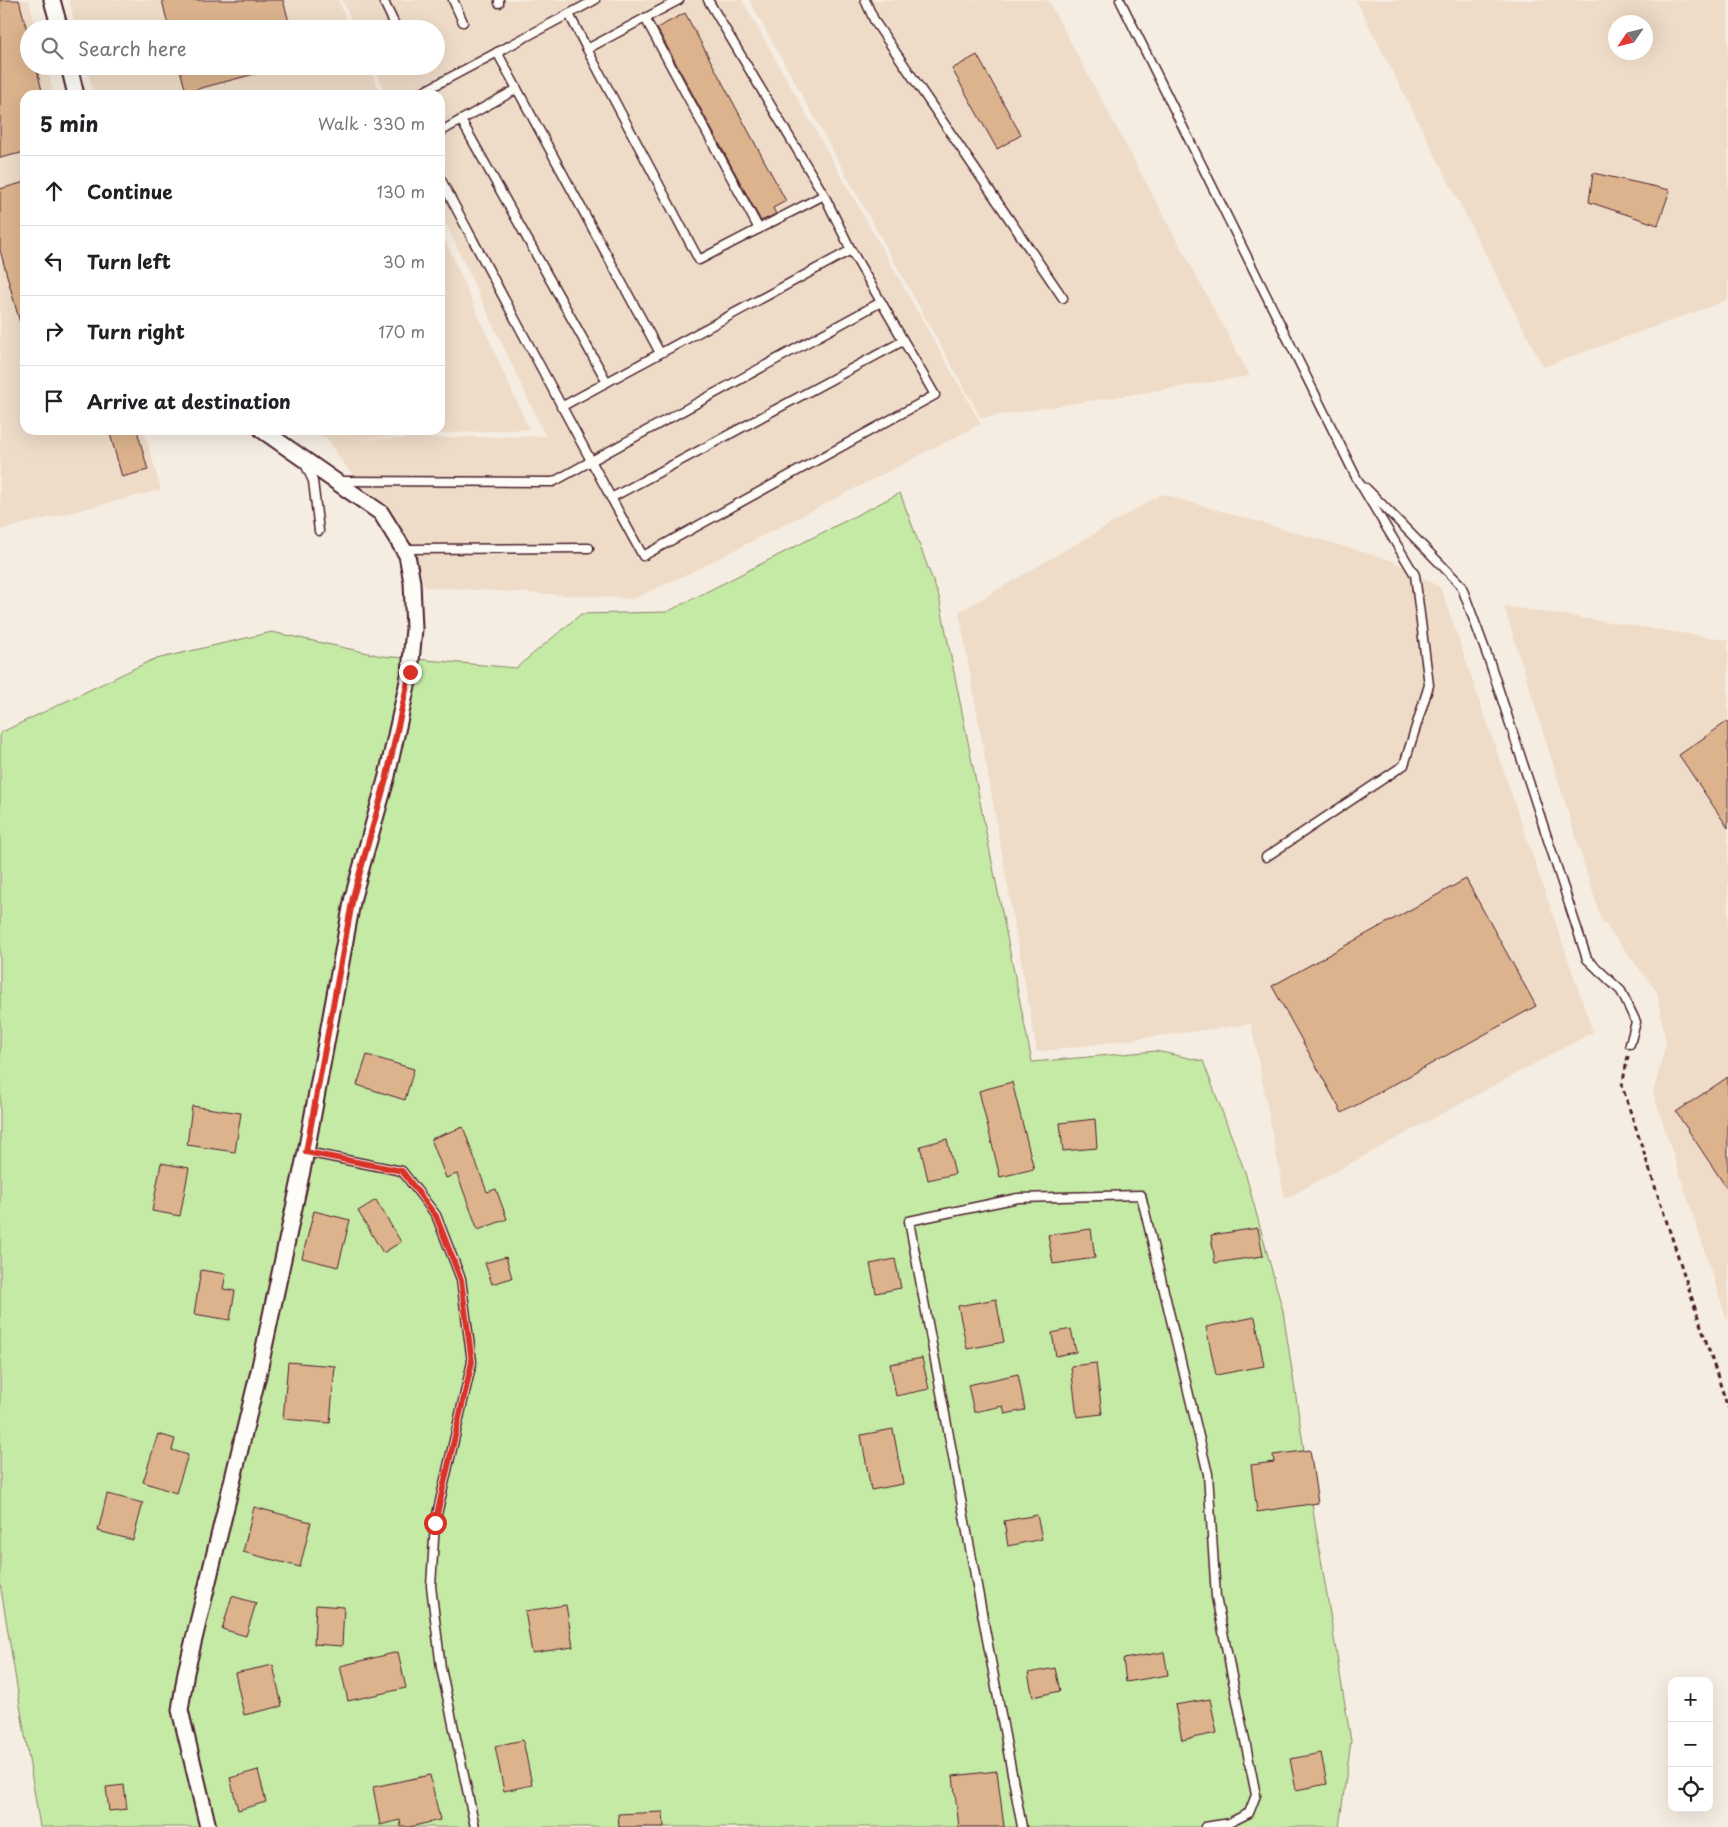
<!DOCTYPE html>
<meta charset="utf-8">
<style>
body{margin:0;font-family:"Playpen Sans",sans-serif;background:#f6f6f6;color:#202124}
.controls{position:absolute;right:15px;bottom:15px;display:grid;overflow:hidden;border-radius:10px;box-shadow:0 5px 20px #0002}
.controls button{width:45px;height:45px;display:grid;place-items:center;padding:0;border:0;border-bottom:1px solid #e0e0e0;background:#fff;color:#202124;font:25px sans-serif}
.compass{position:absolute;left:1608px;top:15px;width:45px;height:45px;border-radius:50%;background:#fff;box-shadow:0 5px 20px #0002;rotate:235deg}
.stop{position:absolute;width:15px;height:15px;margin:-11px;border:4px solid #d93025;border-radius:50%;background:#fff}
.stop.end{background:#d93025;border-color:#fff;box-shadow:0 1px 5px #0008}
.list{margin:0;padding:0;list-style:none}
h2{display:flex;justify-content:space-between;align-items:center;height:65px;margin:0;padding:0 20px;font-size:21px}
h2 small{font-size:16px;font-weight:400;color:#757577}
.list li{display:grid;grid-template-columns:32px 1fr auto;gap:15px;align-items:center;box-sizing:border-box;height:70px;padding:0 20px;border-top:1px solid #e0e0e0}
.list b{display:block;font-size:19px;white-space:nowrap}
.list em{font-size:16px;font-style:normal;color:#757577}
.icon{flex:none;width:28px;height:28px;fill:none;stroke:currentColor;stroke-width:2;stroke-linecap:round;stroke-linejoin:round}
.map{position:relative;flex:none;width:1728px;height:1827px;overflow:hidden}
.search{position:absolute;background:#fff;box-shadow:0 5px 20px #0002;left:20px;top:20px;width:425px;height:55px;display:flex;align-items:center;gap:12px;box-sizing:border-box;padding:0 18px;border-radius:28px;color:#757577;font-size:19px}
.panel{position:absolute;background:#fff;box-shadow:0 5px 20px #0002;left:20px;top:90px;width:425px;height:345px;border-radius:15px}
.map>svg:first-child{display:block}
</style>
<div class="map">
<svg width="1728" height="1827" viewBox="0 0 1728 1827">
<rect width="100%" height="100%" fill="#f6ede2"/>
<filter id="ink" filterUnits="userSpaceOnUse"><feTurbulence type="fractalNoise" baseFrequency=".02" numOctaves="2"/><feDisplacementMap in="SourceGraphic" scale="10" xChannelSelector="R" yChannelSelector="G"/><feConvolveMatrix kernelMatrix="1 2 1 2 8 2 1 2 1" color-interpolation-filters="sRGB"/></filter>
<g filter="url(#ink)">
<!-- built -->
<g fill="#eedcc8" fill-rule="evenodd">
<polygon points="0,0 29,0 36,29 29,29 29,66 47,66 54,95 25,95 25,430 144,430 161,490 0,530"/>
<polygon points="69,0 338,0 351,29 76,29"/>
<polygon points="342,0 742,0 981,424 690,573 633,599 425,587 414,551 382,507 342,462 328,439 310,430 440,430 440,229 529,429 348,439 545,436 440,211 440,95 386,95 373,66 436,66 436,29 355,29"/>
<polygon points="749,0 1048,0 1250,376 981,418"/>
<path d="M1356,0H1728V300L1543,367ZM1616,22H1646V52H1616Z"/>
<polygon points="86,66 368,66 381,95 94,95"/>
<polygon points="1162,494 1391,560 1441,588 1593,1032 1285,1199 1251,1024 1037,1052 959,612"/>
<polygon points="1504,606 1728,640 1728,1323 1653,1093 1666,1043 1657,992 1601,919"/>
</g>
<!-- green -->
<polygon fill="#c5eaa5" stroke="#888468" points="900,493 939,597 1032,1062 1156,1051 1203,1061 1245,1172 1283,1311 1315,1523 1351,1741 1339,1827 40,1827 0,1583 0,733 152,660 272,632 382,656 516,668 581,614 667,612"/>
<!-- building -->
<g fill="#dcb38d" stroke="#4a1f2b">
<polygon points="0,0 19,0 29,38 29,66 36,66 43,95 25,95 25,152 0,158"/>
<polygon points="162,0 283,0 291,29 169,29"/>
<polygon points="685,13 786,201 773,208 776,214 761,221 657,28"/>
<polygon points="977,55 1021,135 997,149 952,69"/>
<polygon points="179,66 262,66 262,72 186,92"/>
<polygon points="1593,173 1670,190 1658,225 1589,202"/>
<polygon points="25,182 25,323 20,323 0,250 0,189"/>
<polygon points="109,430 137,430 148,470 122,477"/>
<polygon points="1728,721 1728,828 1679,755"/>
<polygon points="1466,879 1536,1006 1342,1113 1272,986"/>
<polygon points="367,1055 414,1069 405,1100 357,1085"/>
<polygon points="1728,1077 1728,1190 1676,1112"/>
<polygon points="1012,1082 1034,1169 1000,1177 979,1091"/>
<polygon points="192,1106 241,1113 235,1152 187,1145"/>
<polygon points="1095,1119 1097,1148 1063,1151 1060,1123"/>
<polygon points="463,1127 487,1192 496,1189 507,1219 478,1230 457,1174 446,1178 431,1139"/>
<polygon points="947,1139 955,1174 928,1180 920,1146"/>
<polygon points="161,1163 189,1168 180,1216 152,1211"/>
<polygon points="376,1200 401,1242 383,1253 358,1211"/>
<polygon points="314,1211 350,1220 338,1267 302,1258"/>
<polygon points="1258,1228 1263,1256 1215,1263 1211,1235"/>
<polygon points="1091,1229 1095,1258 1053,1264 1048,1235"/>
<polygon points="506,1257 512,1278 492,1284 485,1263"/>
<polygon points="895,1259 901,1288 876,1293 870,1264"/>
<polygon points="201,1270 226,1274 223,1289 235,1291 230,1320 194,1314"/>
<polygon points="996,1299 1004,1342 967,1349 958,1306"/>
<polygon points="1255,1317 1264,1366 1216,1375 1206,1327"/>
<polygon points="1071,1329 1076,1352 1056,1356 1052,1333"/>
<polygon points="922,1358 929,1389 896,1396 890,1364"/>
<polygon points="288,1362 335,1366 330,1423 283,1419"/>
<polygon points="1096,1363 1102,1414 1077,1417 1071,1366"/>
<polygon points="1018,1374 1025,1410 1005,1414 1003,1406 974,1412 968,1385"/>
<polygon points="893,1429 903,1484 871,1490 861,1435"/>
<polygon points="158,1434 175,1439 172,1450 188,1455 176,1493 143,1482"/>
<polygon points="1310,1450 1318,1503 1257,1512 1251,1465 1274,1462 1273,1455"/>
<polygon points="107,1494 143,1503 133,1540 98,1531"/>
<polygon points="254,1507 311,1522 300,1567 243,1552"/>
<polygon points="1037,1515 1042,1539 1008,1546 1004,1521"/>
<polygon points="232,1596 256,1603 246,1636 222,1629"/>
<polygon points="316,1605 344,1607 342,1646 314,1644"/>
<polygon points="566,1605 573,1647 532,1653 525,1611"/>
<polygon points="398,1652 406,1688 348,1701 340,1666"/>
<polygon points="1164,1652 1168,1675 1126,1682 1123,1659"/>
<polygon points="273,1665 282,1706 244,1715 235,1673"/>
<polygon points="1055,1668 1060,1691 1033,1697 1028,1673"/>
<polygon points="1210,1699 1217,1733 1182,1740 1175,1705"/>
<polygon points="523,1740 532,1785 504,1791 495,1746"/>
<polygon points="1321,1753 1327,1784 1296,1790 1290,1759"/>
<polygon points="258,1770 266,1802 238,1810 230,1778"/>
<polygon points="997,1771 1004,1827 959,1827 953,1776"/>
<polygon points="430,1775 440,1820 409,1827 401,1827 400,1820 380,1825 373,1787"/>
<polygon points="124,1785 127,1809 109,1811 106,1787"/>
<polygon points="663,1812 664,1827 619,1827 618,1814"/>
</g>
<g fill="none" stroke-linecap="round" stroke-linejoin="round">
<!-- service casing -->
<g stroke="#4a1f2b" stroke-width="11">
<g id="service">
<polyline points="383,0 397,29"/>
<polyline points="453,0 463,22"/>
<polyline points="499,0 499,3"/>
<polyline points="679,0 587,49 699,260 824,195"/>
<polyline points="708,0 824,195 851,250"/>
<polyline points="865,0 875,22 1063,298"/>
<polyline points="1120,0 1356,477 1415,575 1429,685 1404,765 1266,857"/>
<polyline points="569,14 587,49"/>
<polyline points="645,18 759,229"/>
<polyline points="497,52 660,353"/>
<polyline points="517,89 461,120 607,382"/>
<polyline points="417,95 595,0"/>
<polyline points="440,132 461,120"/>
<path d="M440,178C507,304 574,431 643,556L935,395L851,250L561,407"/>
<polyline points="305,464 313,481 319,531"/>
<polyline points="340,481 553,482 881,302"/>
<polyline points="1366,488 1461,585 1490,663 1587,959 1621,991 1636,1022 1630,1044"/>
<polyline points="611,498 903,341"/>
<polyline points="403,549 589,548"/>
<polyline points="306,1152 402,1171 436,1215 461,1279 472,1362 435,1523 431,1586 441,1668 475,1827"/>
<polyline points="1022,1827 909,1221 1018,1198 1141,1195 1208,1474 1216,1597 1256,1795 1249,1813 1229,1823 1205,1827"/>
</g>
</g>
<!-- minor casing -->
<g stroke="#4a1f2b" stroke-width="19">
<g id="minor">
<polyline points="52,0 60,29"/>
<polyline points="69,66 76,95"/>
<polyline points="208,1827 180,1710 186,1672 259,1371 306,1152 353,897 387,776 410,672 414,629 412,582 407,555 381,513 262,430"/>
</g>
</g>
<!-- path -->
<polyline stroke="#4a1f2b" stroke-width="3" stroke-dasharray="5 4" stroke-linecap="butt" points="1628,1056 1622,1086 1728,1408"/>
<!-- service -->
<use href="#service" stroke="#fdfcf7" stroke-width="8"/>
<!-- minor -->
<use href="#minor" stroke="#fdfcf7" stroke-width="15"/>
</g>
</g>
<g fill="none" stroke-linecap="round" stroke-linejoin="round" filter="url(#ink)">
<!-- route -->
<polyline stroke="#d93025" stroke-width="6" points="410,672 387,776 353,897 306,1152 402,1171 436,1216 461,1280 472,1362 435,1523"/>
</g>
</svg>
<div class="controls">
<button>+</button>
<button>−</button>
<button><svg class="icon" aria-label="locate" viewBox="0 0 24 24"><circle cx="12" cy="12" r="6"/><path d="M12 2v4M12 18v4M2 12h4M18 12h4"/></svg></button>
</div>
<svg class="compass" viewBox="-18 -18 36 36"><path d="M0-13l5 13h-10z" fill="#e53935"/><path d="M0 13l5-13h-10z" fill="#757577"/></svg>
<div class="stop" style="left:435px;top:1523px"></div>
<div class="stop end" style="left:410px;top:672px"></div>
<div class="search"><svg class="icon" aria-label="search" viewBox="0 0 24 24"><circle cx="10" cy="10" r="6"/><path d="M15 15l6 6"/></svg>Search here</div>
<section class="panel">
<h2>5 min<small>Walk · 330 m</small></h2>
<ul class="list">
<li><svg class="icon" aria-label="ahead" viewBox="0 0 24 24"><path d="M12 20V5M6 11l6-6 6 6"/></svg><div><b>Continue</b></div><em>130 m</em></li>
<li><svg class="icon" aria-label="left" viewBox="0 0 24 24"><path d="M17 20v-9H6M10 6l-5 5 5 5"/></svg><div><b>Turn left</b></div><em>30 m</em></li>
<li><svg class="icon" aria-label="right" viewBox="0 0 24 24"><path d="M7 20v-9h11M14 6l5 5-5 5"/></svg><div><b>Turn right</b></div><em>170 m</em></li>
<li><svg class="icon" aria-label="arrive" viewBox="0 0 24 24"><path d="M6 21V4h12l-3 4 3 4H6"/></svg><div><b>Arrive at destination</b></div></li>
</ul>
</section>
</div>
